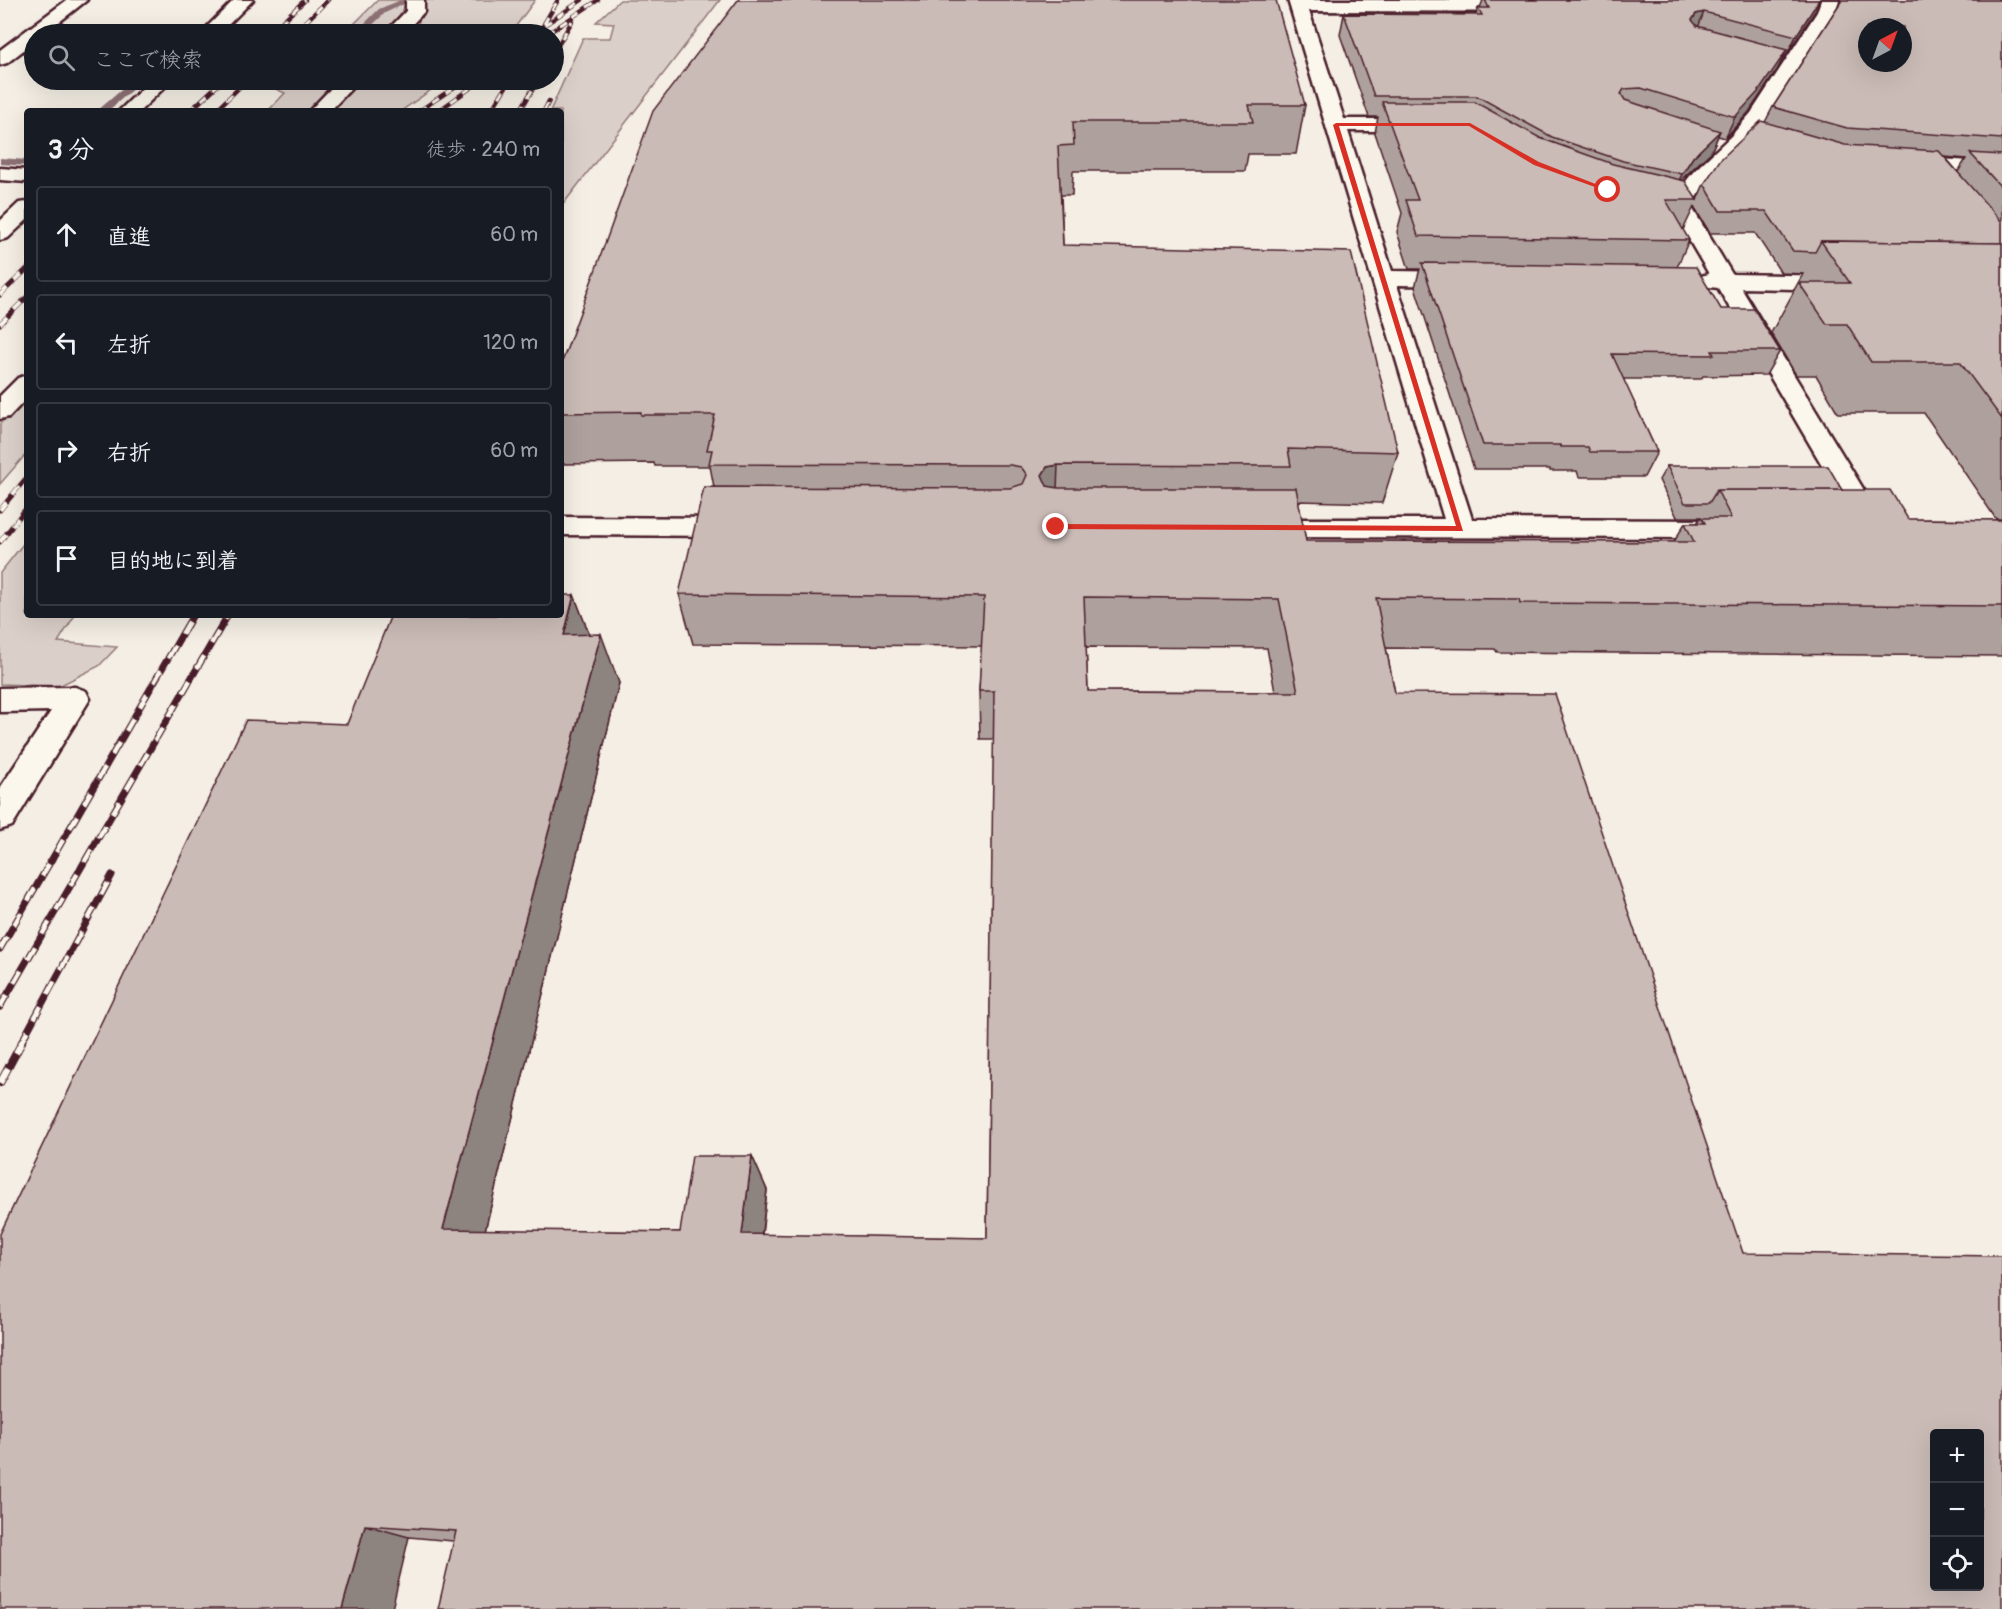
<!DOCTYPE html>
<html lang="ja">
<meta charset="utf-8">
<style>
body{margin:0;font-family:Pangolin,"Klee One",sans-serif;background:#242831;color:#f1f3f6}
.controls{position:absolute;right:18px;bottom:18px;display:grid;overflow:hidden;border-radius:6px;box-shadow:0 6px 24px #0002}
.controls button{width:54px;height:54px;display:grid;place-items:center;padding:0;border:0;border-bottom:2px solid #363941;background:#171b24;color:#f1f3f6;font:30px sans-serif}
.compass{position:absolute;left:1858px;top:18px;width:54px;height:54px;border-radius:50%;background:#171b24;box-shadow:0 6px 24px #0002;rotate:41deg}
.stop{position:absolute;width:18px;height:18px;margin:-14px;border:4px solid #d93025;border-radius:50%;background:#fff}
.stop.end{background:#d93025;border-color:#fff;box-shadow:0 2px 6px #0008}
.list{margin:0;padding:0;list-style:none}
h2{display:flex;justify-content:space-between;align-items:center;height:78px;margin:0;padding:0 24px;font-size:26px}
h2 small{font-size:20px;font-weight:400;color:#9ea1a6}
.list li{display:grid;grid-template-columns:39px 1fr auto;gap:18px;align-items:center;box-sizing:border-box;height:96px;margin:0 12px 12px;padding:0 12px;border:2px solid #363941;border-radius:6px}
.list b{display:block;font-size:22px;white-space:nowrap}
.list em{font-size:20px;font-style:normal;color:#9ea1a6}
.icon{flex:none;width:33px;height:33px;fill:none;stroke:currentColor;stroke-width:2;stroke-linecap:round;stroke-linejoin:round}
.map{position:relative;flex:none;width:2002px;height:1609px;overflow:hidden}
.search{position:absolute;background:#171b24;box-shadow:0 6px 24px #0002;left:24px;top:24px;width:540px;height:66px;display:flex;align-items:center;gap:15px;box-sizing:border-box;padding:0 21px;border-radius:33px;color:#9ea1a6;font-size:22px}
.panel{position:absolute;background:#171b24;box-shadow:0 6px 24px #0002;left:24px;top:108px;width:540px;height:510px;border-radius:6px}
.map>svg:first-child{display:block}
</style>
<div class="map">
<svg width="2002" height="1609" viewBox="0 0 2002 1609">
<rect width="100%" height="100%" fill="#f4eee4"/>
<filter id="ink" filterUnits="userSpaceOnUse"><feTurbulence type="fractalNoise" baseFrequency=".0167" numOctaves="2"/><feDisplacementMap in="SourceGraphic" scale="12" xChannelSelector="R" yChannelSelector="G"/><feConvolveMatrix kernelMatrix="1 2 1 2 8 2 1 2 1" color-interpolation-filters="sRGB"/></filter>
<g filter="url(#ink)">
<!-- green -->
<g fill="#dbd0c9" stroke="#92787a" stroke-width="1.5">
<path d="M378,0H406C404,15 389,29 374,34C366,37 353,34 344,34Z"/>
<polygon points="422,0 535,0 516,26 507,34 417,34"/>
<polygon points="620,0 720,0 561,207 561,111 550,111 583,38 610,38 614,23 596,22"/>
<polygon points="278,80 339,80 309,111 268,111 285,93 271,87"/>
<polygon points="363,80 445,80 401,111 329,111"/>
<polygon points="27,395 27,453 0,484 0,424"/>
<polygon points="27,539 27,615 75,615 58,642 117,647 99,666 59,686 0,684 0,573"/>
</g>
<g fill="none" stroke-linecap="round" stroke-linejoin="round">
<!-- stream -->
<g fill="#8d7174" fill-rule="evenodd">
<polygon points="401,0 408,2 385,13 363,34 354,34 379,9"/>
<polygon points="133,80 143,80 108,111 97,111"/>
<polygon points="0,158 27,160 27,166 0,164"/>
</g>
<!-- minor casing -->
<g stroke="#4a1f2b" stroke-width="5">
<g id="minor">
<polygon points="67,0 87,0 44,34 34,34 34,42 7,63 0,65 0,50"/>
<polygon points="234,0 253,0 219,34 200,34"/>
<polygon points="406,0 424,0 424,12 403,34 384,34 406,11"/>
<polygon points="1288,0 1604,0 1601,4 1576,12 1309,11 1344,119 1421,119 1428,121 1431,125 1428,129 1421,131 1348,131 1392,271 1462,272 1470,274 1473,279 1470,284 1462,286 1397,285 1472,519 1727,520 1737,522 1741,529 1737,536 1727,538 1260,537 1250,535 1246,528 1250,521 1260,519 1444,519"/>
<path d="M1821,0H1839L1835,12C1809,53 1786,97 1755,135C1734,160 1706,177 1691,206L1732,274L1843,276L1851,278L1854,283L1851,288L1843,290L1741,288L1887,528L1883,535L1873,537L1863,535L1718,288L1701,286L1698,281L1701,276L1709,274L1672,211L1643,205L1640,200L1643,195L1651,194L1673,198L1694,171L1731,136L1751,113L1817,12Z"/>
<polygon points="151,80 172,80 140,111 119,111"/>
<polygon points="339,80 359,80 330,111 309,111"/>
<polygon points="1909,157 2002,163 2002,175 1902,167 1899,163 1902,159"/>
<polygon points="0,168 27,170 27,182 0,180"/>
<polygon points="27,202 27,220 8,238 0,240 0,221 19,203"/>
<polygon points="27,375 27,398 9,417 0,419 0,396 18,378"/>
<polygon points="561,517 738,518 748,520 752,527 748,534 738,536 561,535"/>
<polygon points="75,687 86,691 90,699 12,826 0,830 0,788 51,711 0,712 0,688"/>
</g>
</g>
<!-- minor -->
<use href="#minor" fill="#fbf7ec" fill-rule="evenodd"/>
<!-- rail-far3 casing -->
<g stroke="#4a1f2b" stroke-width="4.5">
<g id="rail-far3">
<polyline points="544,24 558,0"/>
<polyline points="269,34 305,0"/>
<polyline points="293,34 328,0"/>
<polyline points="531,34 582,0"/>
<polyline points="547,34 598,0"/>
<polyline points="554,52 572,21"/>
<polyline points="190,111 223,80"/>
<polyline points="215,111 247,80"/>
<polyline points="419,111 465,80"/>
<polyline points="438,111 482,80"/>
<polyline points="491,111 510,80"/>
<polyline points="520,111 538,80"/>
<polyline points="544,111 549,101"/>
</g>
</g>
<!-- rail-far2 casing -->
<g stroke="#4a1f2b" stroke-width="5">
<g id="rail-far2">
<polyline points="0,295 27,269"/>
<polyline points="0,324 27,297"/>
<polyline points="0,510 27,477"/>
<polyline points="0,542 27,507"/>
</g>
</g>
<!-- rail-far1 casing -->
<g stroke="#4a1f2b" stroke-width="7">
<g id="rail-far1">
<polyline points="0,949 193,615"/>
<polyline points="0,1007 228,615"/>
<polyline points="21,1043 112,875"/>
</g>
</g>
<!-- rail casing -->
<g stroke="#4a1f2b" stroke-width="8">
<polyline id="rail" points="0,1083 22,1042"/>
</g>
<!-- rail-far3 -->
<use href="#rail-far3" stroke="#fbf7ec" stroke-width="3" stroke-dasharray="8" stroke-linecap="butt"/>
<!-- rail-far2 -->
<use href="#rail-far2" stroke="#fbf7ec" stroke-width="4" stroke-dasharray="10" stroke-linecap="butt"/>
<!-- rail-far1 -->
<use href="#rail-far1" stroke="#fbf7ec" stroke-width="4.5" stroke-dasharray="14" stroke-linecap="butt"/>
<!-- rail -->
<use href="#rail" stroke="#fbf7ec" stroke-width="6" stroke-dasharray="17" stroke-linecap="butt"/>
</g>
<!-- wall -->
<g fill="#aea19d" stroke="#4a1f2b" stroke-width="1.5" fill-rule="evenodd">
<path d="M738,0L1305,105L1296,154H1248L1245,171H1073L1072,195H1061L1063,245L1398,452L1382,503L1298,501L1306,541L1674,542L1685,523H1697L1701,517H1677L1659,480L1667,466L1842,490L1908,519L2002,520V656L1497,652L1495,649L1386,648L1395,693L1743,1253L453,1541L409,1537L0,1609L347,724L574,595L589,634L619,683L485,1230L680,1232L752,1156L767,1190L762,1235L987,1238L994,739H980L979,691L982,646L693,644L679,594L714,487L710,466H655L654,463L562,464L561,462V365ZM1086,647L1267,648L1275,692L1088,691Z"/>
<path d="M1483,0H1820L1815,11L1786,56H1784L1777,70L1749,112L1725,138L1718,136L1711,152L1682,180L1697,200L1704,184L1765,122L1773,107L1840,3L1841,0H2002V519H1996L1924,413H1838L1816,375H1796L1771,333L1793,293V292L1803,274L1781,273L1755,233H1710L1694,207L1683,230L1689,240L1677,267L1721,309L1780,351L1766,375L1703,376L1701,379H1623L1657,452L1644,477H1579L1577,471H1550V469H1474L1415,287L1420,269H1409L1397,232L1402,213L1375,133L1378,117H1369L1340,35L1344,14L1476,15L1478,8H1480ZM1945,157L1966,159L1958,172Z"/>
</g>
<!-- shaded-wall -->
<g fill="#8d837f" stroke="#4a1f2b" stroke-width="1.5">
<polygon points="1819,0 1820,0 1815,11 1786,56 1796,36"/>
<polygon points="1704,12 1696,33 1692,20 1696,14"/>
<polygon points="1787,50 1777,70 1749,112 1725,138 1735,117"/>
<polygon points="1720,131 1711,152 1683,178 1672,195 1682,174 1693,157"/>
<polygon points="1058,465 1056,516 1042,475 1047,467"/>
<polygon points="574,595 593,644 564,635"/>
<polygon points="601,634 619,683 478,1259 443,1229"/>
<polygon points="752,1156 767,1190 758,1264 742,1234"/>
<polygon points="365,1525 409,1537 392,1609 342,1609"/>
</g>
<!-- building -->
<g fill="#cabbb6" stroke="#4a1f2b" stroke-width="1.5" fill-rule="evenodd">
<path d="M738,0H1276L1305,105H1249L1253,122H1073L1074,145L1058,146L1063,245L1351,252L1398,452L1288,449L1291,466L1058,465L1047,467L1042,475L1047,486L1058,488H1296L1306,541L1694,542L1685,523H1705L1702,518H1731L1717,490H1890L1908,519L2002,520V606L1520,603L1519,599L1376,598L1395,693L1555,694L1743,1253L2002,1256V1609H438L456,1531L365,1525L342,1609H0V1234L246,720L347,724L391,615H561V595H574L564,635L601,634L443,1229L680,1232L692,1156H752L742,1234L987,1238L994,691H979L984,597L679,594L704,487L1010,488L1023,484L1027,475L1021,467L1010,465L709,464L712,450H707L715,415H641V412L561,413V365L653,111ZM1084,597L1279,599L1298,692L1088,691ZM1935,1434H1980V1587H1935Z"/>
<polygon points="1485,0 1819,0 1796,36 1704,12 1696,14 1692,20 1697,26 1787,50 1759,91 1735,117 1641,88 1624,89 1621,94 1625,100 1720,131 1693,157 1682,174 1623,161 1552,137 1477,96 1374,96 1344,14 1482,15 1478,8 1489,8"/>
<path d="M1842,0H2002V139L1847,128L1773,107ZM1867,27H1903V63H1867Z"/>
<polygon points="1382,102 1475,102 1540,138 1613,164 1685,181 1697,200 1666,200 1689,240 1418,236 1406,200 1418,200"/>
<polygon points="1761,121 1845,145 1939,151 2002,222 2002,243 1821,241 1815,252 1793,251 1766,211 1720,211 1704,184 1720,160"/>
<polygon points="1970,153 2002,155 2002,188"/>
<polygon points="1821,241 2002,243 2002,419 1960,362 1871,362 1847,324 1827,324 1799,283 1850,283"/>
<polygon points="1422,263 1696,267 1721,309 1754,309 1780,351 1712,351 1714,355 1612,354 1657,452 1590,452 1588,447 1561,447 1560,445 1483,445"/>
<polygon points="1667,466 1828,466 1842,490 1717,490 1709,503 1685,503"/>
</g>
</g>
<!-- route -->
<polygon fill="#d93025" points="1336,123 1470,123 1539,162 1611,190 1606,191 1534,165 1469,126 1339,126 1463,531 1053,529 1053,525 1056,524 1456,526 1333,125"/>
</svg>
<div class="controls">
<button>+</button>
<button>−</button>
<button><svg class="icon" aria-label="locate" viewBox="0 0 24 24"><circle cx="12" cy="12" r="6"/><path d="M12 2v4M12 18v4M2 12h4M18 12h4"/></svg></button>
</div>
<svg class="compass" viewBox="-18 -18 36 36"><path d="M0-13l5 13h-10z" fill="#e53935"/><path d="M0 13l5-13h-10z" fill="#9ea1a6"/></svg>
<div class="stop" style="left:1608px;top:190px"></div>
<div class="stop end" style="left:1056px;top:527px"></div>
<div class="search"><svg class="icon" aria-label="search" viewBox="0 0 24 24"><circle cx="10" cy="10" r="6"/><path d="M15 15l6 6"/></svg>ここで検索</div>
<section class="panel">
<h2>3 分<small>徒歩 · 240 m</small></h2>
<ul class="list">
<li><svg class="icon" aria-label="ahead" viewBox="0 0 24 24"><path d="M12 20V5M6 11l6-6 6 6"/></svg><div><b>直進</b></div><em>60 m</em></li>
<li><svg class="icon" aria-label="left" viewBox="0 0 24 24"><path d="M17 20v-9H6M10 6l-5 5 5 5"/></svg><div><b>左折</b></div><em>120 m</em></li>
<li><svg class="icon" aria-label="right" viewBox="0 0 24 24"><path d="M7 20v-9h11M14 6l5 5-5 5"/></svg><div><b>右折</b></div><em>60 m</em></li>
<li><svg class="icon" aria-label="arrive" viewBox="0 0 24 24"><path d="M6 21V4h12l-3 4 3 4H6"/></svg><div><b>目的地に到着</b></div></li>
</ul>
</section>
</div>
